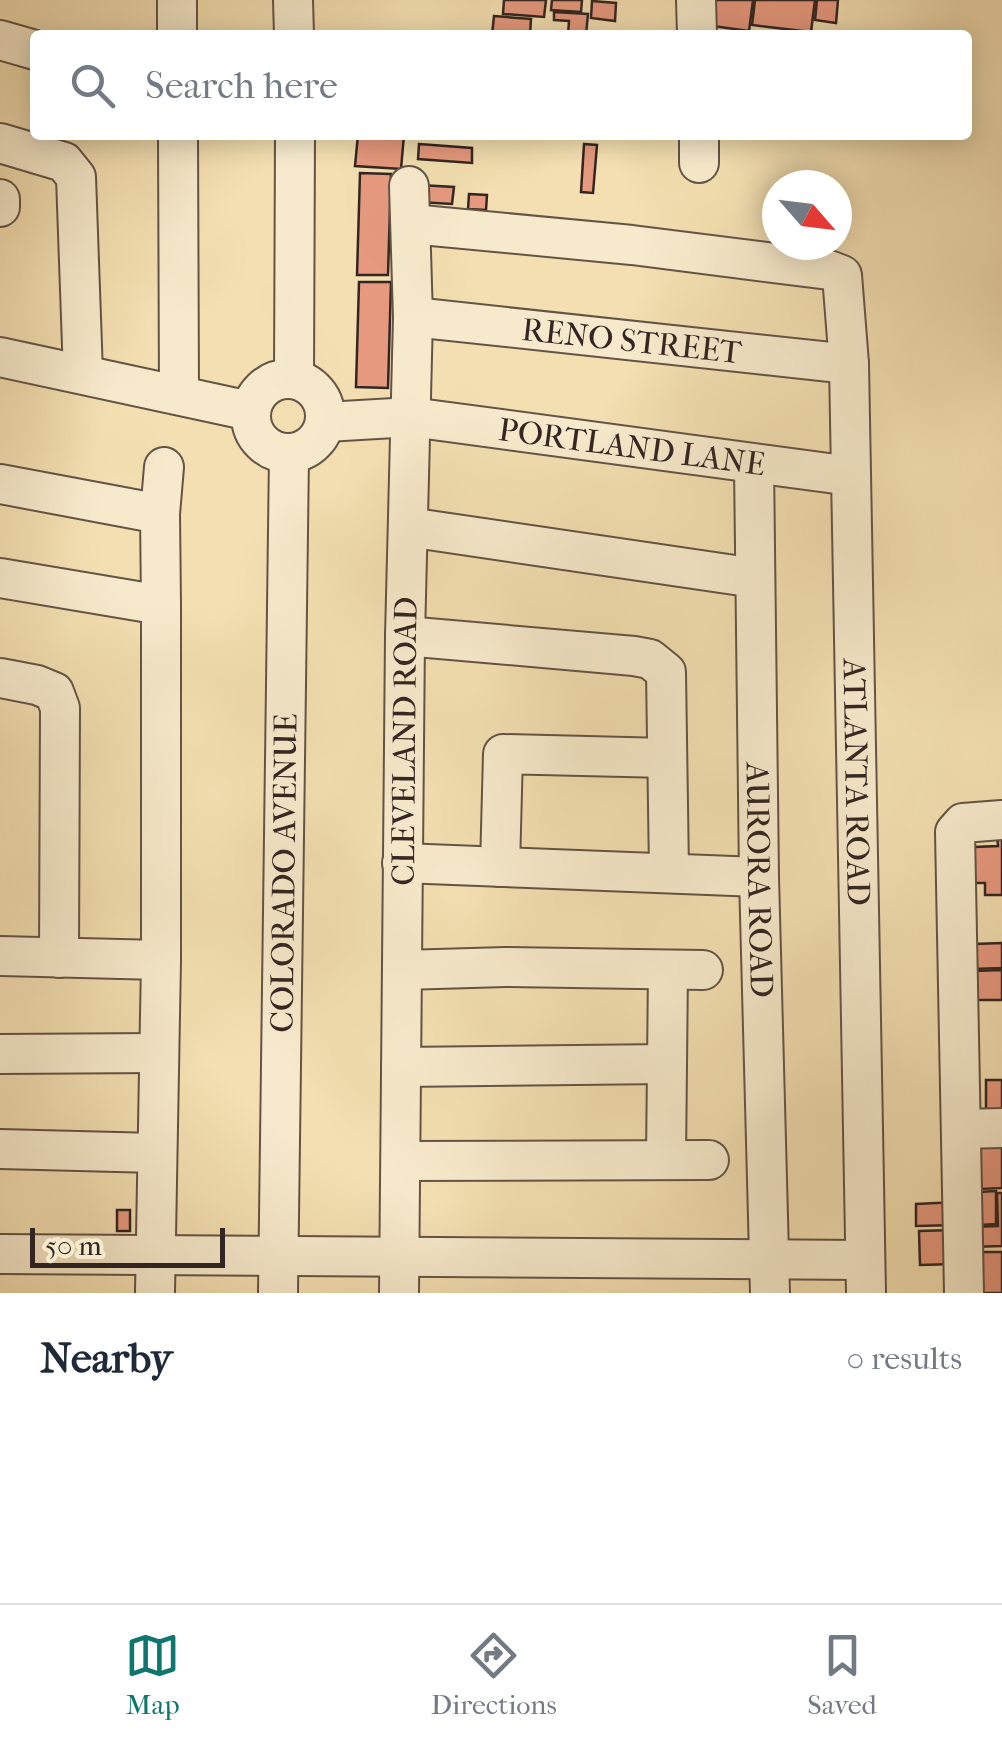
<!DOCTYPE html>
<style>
body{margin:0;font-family:"IM FELL French Canon",serif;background:#f2f2f3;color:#1f2937}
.compass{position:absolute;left:762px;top:170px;width:90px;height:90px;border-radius:50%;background:#fff;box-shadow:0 5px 25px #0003;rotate:118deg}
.scale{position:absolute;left:30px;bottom:25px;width:195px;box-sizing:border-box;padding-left:10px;border:5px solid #332622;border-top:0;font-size:28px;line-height:35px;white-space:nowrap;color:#332622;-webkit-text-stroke:8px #f7eacc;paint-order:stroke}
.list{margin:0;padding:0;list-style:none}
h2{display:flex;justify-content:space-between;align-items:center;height:130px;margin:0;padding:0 40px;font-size:42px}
h2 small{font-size:32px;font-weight:400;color:#747a83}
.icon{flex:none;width:55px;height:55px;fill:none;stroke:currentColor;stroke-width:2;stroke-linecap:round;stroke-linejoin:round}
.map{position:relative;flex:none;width:1002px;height:1293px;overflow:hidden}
.search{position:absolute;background:#fff;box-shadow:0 5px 25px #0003;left:30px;right:30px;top:30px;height:110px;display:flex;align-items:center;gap:25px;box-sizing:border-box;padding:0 35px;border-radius:10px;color:#747a83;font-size:38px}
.sheet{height:310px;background:#fff}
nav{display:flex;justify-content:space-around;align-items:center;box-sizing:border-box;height:140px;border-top:2px solid #e0e1e3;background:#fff;font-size:28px;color:#747a83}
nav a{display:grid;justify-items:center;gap:5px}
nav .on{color:#0f766e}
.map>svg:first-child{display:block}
</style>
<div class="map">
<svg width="1002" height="1293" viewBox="0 0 1002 1293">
<rect width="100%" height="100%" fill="#f3dfb1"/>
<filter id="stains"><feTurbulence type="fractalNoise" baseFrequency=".002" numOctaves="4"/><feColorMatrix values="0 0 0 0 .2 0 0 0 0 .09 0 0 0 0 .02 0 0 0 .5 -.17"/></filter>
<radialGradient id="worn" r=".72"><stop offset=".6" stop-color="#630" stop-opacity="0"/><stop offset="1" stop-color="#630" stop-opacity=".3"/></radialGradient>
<!-- building -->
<g fill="#e6997e" stroke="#332622" stroke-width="2.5">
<polygon points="504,0 546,0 544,17 503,14"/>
<polygon points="552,0 582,0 581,12 551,10"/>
<polygon points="708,0 753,0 749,31 705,25"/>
<polygon points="755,0 815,0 811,32 752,25"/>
<polygon points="817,0 838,0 836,23 815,20"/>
<polygon points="592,1 616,3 615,21 591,18"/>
<polygon points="554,12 588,14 586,35 568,35 569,21 554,20"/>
<polygon points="494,16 531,19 530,35 492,35"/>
<polygon points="358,135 404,135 401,169 355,166"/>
<polygon points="419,144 472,148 472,163 418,159"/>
<polygon points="584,144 597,145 593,193 581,192"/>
<polygon points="360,173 391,174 388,275 357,275"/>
<polygon points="420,185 454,187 452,204 419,202"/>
<polygon points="469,194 487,195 486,210 468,209"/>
<polygon points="359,282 391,282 388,388 356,387"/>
<polygon points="997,834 1002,834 1002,895 985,895 985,883 975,883 974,847 998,846"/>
<polygon points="1002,943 1002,968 974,969 974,944"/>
<polygon points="1002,970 1002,1000 974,1000 974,971"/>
<rect x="986" y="1080" width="16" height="36"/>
<polygon points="1002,1142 1002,1188 981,1189 980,1143"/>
<polygon points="996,1191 996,1224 980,1225 979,1192"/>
<polygon points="997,1193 1002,1193 1002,1246 971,1247 970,1227 998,1226"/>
<polygon points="957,1202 958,1225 916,1226 916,1204"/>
<rect x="117" y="1210" width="13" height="21"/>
<polygon points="954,1230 954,1264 920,1265 919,1231"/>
<polygon points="982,1252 1002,1252 1002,1293 983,1293"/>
</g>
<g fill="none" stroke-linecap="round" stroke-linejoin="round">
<!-- minor casing -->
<g stroke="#635446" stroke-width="42">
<g id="minor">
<polyline points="177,0 177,35"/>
<polyline points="293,0 294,35"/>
<polyline points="696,0 697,35"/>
<polyline points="0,40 35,50"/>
<polyline points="178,135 179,393"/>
<polyline points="0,143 64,162 76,177 83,374"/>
<polyline points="699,163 699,135"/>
<polyline points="0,207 0,199"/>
<path id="s1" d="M411,224L632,245L829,270L842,275L849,364L866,1293"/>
<path id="s2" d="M413,317L849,364"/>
<polyline points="0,357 250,411"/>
<polyline points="294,378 295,135"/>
<circle cx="288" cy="416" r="37"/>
<path id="s3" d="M326,422L411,417L851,476"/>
<path id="s4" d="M754,465L759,877L770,1293"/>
<polyline points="0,484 160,514 161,605"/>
<polyline points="160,514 164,467"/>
<polyline points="408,527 755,578"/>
<polyline points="0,578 161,605 161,960 155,1293"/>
<polyline points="405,636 634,656 650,659 666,672 669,872"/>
<polyline points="0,678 37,685 54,692 60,708 59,958"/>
<polyline points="402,863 759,877"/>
<polyline points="500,867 503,754 667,758"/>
<polyline points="0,956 161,960"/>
<polyline points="402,970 506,967 703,970"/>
<polyline points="0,1054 158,1053"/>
<polyline points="401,1067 667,1064"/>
<polyline points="962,1129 1002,1128"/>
<polyline points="0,1149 156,1153"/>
<polyline points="666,1159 668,970"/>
<polyline points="401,1161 709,1160"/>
<polyline points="0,1254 864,1260"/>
<path id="s5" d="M278,1293L289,455"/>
<path id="s6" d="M399,1293L405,636L413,317L409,186"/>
<polyline points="964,1293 955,832 963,823 1002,820"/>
</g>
</g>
<!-- minor -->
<use href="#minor" stroke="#f7eacc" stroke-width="38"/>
</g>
<g text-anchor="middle" stroke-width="8" stroke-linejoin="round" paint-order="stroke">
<!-- street labels -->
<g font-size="32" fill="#332622" stroke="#f7eacc">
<text dy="11" stroke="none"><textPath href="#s2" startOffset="220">RENO STREET</textPath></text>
<text dy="11" stroke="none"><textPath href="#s3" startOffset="308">PORTLAND LANE</textPath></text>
<text dy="11" stroke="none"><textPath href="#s6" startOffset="552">CLEVELAND ROAD</textPath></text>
<text dy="11" stroke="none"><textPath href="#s1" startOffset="942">ATLANTA ROAD</textPath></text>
<text dy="11" stroke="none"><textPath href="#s5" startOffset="420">COLORADO AVENUE</textPath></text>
<text dy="11" stroke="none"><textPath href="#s4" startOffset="415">AURORA ROAD</textPath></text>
</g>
</g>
<rect width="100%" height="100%" filter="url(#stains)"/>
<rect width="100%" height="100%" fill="url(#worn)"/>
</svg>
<svg class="compass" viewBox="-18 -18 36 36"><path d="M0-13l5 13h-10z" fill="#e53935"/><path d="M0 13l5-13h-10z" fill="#747a83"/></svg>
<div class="scale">50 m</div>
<div class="search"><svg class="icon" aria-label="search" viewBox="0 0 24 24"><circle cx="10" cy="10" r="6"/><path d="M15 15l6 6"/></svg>Search here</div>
</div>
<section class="sheet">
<h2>Nearby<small>0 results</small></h2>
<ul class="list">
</ul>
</section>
<nav>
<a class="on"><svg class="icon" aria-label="map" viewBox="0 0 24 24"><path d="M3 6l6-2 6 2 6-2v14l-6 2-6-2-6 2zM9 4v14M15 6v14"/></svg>Map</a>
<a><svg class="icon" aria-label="directions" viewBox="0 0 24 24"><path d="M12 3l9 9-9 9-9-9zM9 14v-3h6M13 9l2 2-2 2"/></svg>Directions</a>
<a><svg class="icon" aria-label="saved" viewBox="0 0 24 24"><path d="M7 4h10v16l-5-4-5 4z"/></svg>Saved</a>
</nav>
